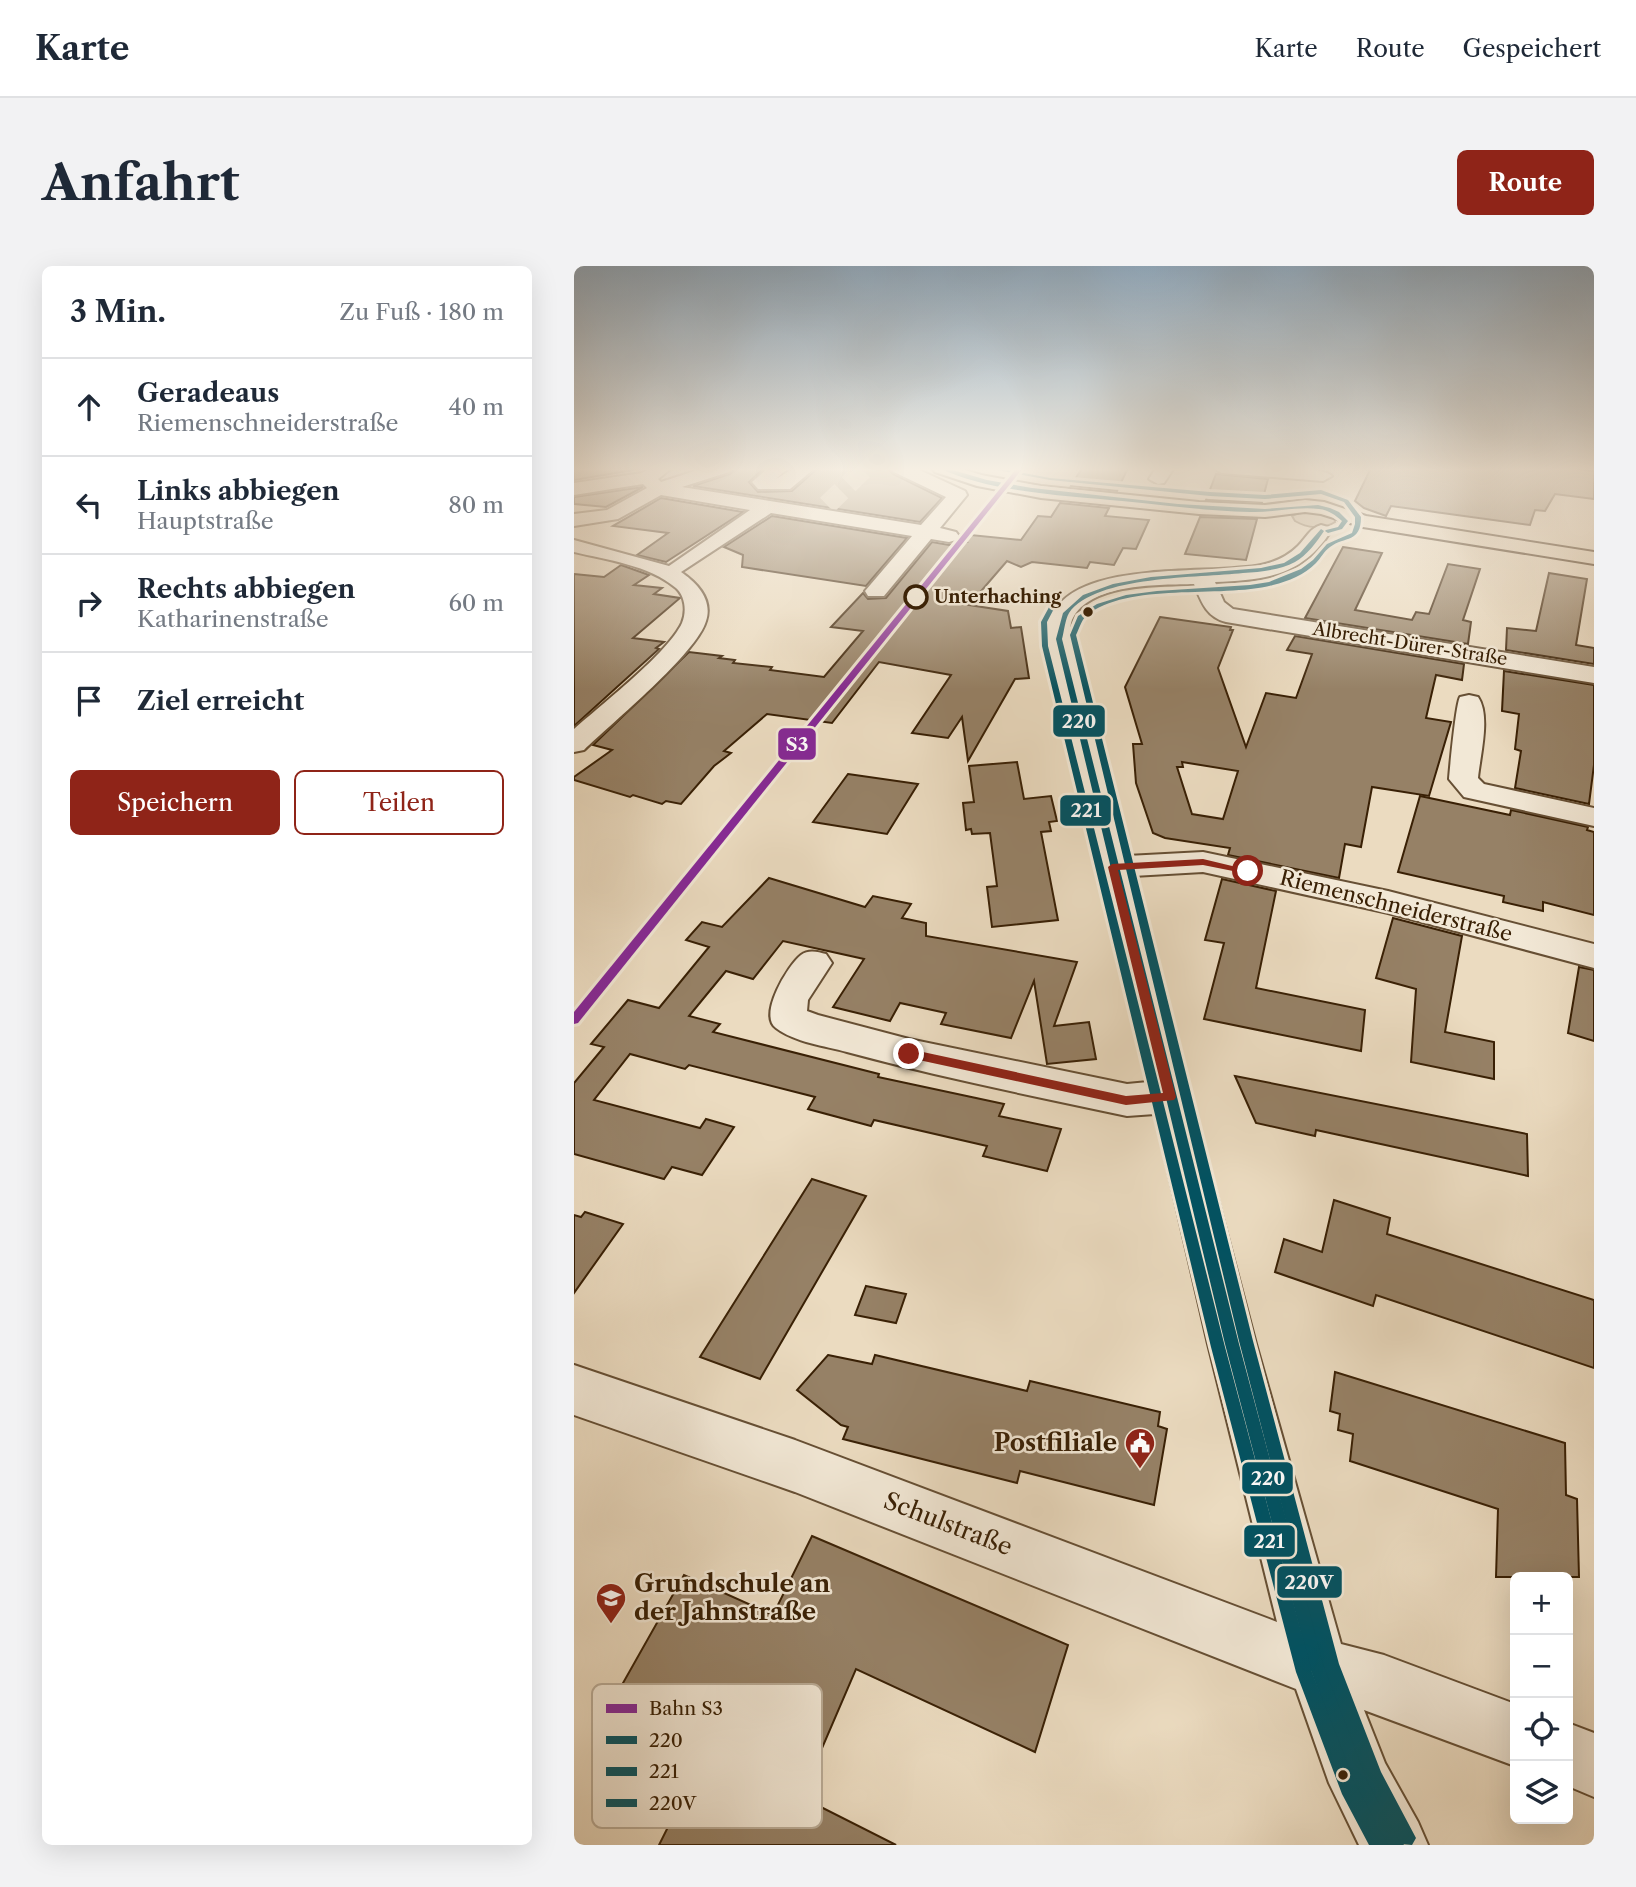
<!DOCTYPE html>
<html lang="de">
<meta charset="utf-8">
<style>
body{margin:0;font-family:"Libre Caslon Text",serif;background:#f2f2f3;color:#1f2937}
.controls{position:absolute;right:21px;bottom:21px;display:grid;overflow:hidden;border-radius:10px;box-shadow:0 7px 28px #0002}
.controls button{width:63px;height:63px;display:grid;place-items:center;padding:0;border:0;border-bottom:2px solid #e0e1e3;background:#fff;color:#1f2937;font:35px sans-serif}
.stop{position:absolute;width:21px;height:21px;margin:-16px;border:5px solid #8f2418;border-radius:50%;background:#fff}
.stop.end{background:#8f2418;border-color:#fff;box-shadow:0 2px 7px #0008}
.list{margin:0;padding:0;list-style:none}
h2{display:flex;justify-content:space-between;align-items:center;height:91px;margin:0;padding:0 28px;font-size:30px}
h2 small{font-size:23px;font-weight:400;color:#747a83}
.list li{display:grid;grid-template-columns:46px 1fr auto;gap:21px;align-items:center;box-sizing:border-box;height:98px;padding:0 28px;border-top:2px solid #e0e1e3}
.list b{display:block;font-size:26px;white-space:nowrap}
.list p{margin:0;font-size:23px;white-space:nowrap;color:#747a83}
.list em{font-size:23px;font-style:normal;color:#747a83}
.actions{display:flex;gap:14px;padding:21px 28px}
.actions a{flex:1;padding:16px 0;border:2px solid #8f2418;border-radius:10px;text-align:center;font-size:24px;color:#8f2418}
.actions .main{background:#8f2418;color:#fff}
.icon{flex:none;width:38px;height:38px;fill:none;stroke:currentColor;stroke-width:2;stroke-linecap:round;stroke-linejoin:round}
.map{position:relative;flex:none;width:1020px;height:1579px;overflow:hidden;border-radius:10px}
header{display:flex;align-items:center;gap:42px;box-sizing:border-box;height:98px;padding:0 35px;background:#fff;border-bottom:2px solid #e0e1e3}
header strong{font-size:33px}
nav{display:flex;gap:38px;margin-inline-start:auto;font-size:24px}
.intro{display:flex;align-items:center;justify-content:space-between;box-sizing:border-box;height:168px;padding:0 42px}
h1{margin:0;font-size:49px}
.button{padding:18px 32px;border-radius:10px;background:#8f2418;color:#fff;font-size:24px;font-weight:700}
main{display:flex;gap:42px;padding:0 42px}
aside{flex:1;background:#fff;border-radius:10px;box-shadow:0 7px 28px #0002}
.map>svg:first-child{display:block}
</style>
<header>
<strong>Karte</strong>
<nav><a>Karte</a><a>Route</a><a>Gespeichert</a></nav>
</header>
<div class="intro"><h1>Anfahrt</h1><a class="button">Route</a></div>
<main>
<aside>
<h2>3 Min.<small>Zu Fuß · 180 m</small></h2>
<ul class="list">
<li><svg class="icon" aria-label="ahead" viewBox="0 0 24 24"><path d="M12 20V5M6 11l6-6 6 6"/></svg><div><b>Geradeaus</b><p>Riemenschneiderstraße</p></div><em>40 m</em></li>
<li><svg class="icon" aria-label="left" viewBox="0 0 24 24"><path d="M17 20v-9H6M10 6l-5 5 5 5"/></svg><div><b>Links abbiegen</b><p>Hauptstraße</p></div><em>80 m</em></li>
<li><svg class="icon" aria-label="right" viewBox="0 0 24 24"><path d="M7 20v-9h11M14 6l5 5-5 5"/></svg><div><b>Rechts abbiegen</b><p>Katharinenstraße</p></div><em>60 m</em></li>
<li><svg class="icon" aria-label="arrive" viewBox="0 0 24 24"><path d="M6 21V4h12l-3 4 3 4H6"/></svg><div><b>Ziel erreicht</b></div></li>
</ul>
<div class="actions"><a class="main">Speichern</a><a>Teilen</a></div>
</aside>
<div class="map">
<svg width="1020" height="1579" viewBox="0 0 1020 1579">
<rect width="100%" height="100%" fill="#ebdbc0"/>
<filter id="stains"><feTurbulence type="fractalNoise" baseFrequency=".00286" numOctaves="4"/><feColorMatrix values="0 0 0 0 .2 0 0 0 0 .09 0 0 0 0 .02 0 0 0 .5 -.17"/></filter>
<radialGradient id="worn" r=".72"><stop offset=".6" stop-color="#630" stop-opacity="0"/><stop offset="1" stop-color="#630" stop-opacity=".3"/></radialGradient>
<!-- green -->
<path fill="#cdbba0" stroke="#836e52" stroke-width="2" d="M731,244L760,251L761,256C749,264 733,262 721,255L718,250Z"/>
<!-- building -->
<g fill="#968166" stroke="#392005" stroke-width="2" fill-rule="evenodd">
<polygon points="0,202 71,202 0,214"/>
<polygon points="161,202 190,202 175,216 184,226 218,225 244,202 313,202 319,208 368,232 346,256 119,220 156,208"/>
<polygon points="508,202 554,202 543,225 497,220"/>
<polygon points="797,202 996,202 1020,205 1020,233 981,228 971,245 961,244 956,259 817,240 812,250 790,242 781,235"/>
<polygon points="642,208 694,213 688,236 632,234"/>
<polygon points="69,221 32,241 0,238 0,231"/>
<polygon points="87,232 169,246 92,296 63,289 94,267 39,260"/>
<polygon points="486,237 535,242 531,250 575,254 562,283 549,282 540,299 516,296 513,302 458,296 447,301 433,295 395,339 434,345 437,362 447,361 455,412 441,413 394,495 388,451 374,472 338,467 377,409 305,396 258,457 193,448 150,485 157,487 140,500 107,538 92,535 88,538 59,529 56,531 0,514 0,511 38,484 19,479 115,386 148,390 145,392 161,394 159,397 198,401 196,404 250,411 289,365 257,361 289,327 294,333 312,332 358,276 375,279 392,276 386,273 387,268 447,274 464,250 477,251"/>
<polygon points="198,250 333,272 292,320 168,301 169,289 150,281"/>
<polygon points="626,251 683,253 672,294 611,288"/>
<polygon points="769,281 808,287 781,344 838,354 842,346 855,348 874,298 906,303 889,354 897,356 894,378 731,352"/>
<polygon points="47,299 75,309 60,319 88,322 80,328 106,332 59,372 90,376 82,382 85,383 0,460 0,308 30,311"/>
<polygon points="975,307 1013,313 1002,379 1020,382 1020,398 932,384 933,362 962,365"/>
<path d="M586,351L657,361L656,364H659L644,402L672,481L692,427L722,432L738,388L713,384L721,370L890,398L888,414L862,409L852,452L877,456L855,530L798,521L787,581L771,578L765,612L654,589L656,582L591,572L579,567L562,517L559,478H568L551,421ZM608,496L664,505L649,553L618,548L603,501H609Z"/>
<polygon points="930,405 1020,419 1020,499 1015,538 941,522 947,485 941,483 945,448 928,445"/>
<polygon points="443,496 450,533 477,530 483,555 475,556 477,565 467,566 484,654 418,661 413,621 423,620 416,567 398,568 397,563 392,564 389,537 400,536 395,500"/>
<polygon points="274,508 344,518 313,568 239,556"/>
<polygon points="846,530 936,549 937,544 1014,561 1013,564 1020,566 1020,649 969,636 969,645 929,636 930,630 824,606"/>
<polygon points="195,612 291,641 299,630 337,638 328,652 352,657 352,670 503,696 480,760 515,756 522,793 473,798 460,715 437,772 367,758 372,747 326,737 316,755 259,741 290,693 209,675 179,713 152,705 115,750 146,758 139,766 305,808 304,811 430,838 425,850 487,863 473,905 409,890 413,880 300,854 297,860 234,843 241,831 115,799 111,803 56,788 20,834 126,862 132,853 160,861 128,909 98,901 90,913 0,888 0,817 30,781 17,778 54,734 85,742 135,681 112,674 128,656 148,661"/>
<polygon points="648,613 702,625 682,722 791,744 787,785 630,753 650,677 631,674"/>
<polygon points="819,652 888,670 871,766 920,776 920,813 837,796 842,723 802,712"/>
<polygon points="1005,701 1020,704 1020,775 994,767"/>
<polygon points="661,810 953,868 954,910 742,864 741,870 682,857"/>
<polygon points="238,913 292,930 186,1113 126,1091"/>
<polygon points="760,934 816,952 813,968 1020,1034 1020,1102 802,1029 799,1040 701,1006 710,973 748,986"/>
<polygon points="11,946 49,958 0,1027 0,949 7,951"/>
<polygon points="292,1020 332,1028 322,1057 281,1049"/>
<polygon points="254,1089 298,1098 301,1089 453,1125 456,1115 586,1146 584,1160 593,1163 580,1239 446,1205 443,1217 269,1173 274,1161 267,1159 223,1124"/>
<polygon points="761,1106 991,1177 992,1229 1003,1233 1005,1311 922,1311 924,1243 776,1195 779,1168 764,1164 766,1148 756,1145"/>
<polygon points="238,1270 494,1379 461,1486 282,1403 227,1531 322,1579 85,1579 131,1487 36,1440 110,1309 199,1349"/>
</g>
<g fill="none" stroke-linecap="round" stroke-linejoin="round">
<!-- minor-tunnel -->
<polyline stroke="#c7b69b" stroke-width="20" stroke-dasharray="20 10" stroke-linecap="butt" points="253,239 291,202"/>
<!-- minor casing -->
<g stroke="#664f34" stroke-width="4">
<g id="minor">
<path d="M76,202H98L84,213L87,216L130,202H158L155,206L108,221L347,259L372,231L320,206L317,202H341L391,225L393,229L366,262L382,266L385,270L382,274L375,276L357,273L310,330H294L291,325L338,270L197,247L107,306C123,317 139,334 132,355C123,387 38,457 10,484L0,486V463C27,439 94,387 108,357C113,345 111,330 102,322C75,299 33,294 0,286V274L95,300L176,244L87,229L44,253L0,260V248L33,244L73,222L69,218L0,229V217L68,207Z"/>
<polygon points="194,202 214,202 202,213 220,202 241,202 216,223 184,223 178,216"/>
<polygon points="582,202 600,202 590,217 584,218 575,213"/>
<path d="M639,202C659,202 748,198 758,210L749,215L648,207Z"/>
<path d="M747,259L754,261L757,265C728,310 692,314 641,316L650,336L659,343L1020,401V417L652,356C632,351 627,335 620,318C586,319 520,317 500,350C495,357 496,369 497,377L553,590L629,586L814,625L1020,678V702L814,647L629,606L559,610L682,1078L767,1378L810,1389L941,1438V1500L790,1444L811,1497L844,1556L854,1579H785L755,1517L722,1423L221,1226L0,1149V1099L221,1174L703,1356L634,1078L581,848L553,850C459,830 365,811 273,786C251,780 220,776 202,762C184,749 214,699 227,689C235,683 244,686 252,688L258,697L234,734L233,745L244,749L335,773L553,818L574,816L526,607L522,601L524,598L473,377C468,287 630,311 687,299C701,296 714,290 724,280C732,272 736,262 747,259Z"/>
<path d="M895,429L904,431C917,450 906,490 904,512L910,518L1020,542V560L890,531L875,513C876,500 882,437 886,431Z"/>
<polygon points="994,1457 1020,1467 1020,1531 994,1520"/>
</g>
</g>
<!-- major casing -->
<g stroke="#392005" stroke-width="4">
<polygon id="major" points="358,202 385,202 407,209 467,220 625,236 691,239 731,234 750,236 792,250 1020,286 1020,298 789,261 747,248 731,246 691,251 625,248 467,232 403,220 361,206"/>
</g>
<!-- minor -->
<use href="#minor" fill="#f2e8d6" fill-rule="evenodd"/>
<!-- major -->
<use href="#major" fill="#ebdbc0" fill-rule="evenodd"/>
<!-- bus-1 casing -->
<g stroke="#f2e8d6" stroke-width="6">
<g id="bus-1">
<path d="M365,202H372L413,214L458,222L604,238L691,243L744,239L756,242L765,246L774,255L768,263L754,267L751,265L752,264L764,261L768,255C761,249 755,244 745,243C723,240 699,247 676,246C633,245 591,239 548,235C493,230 414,226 365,202Z"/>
<path d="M747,263L750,265C742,277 733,289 721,296C706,304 686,306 669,307C626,312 522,309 495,347C491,354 490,366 488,373L665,1078L752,1402L794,1512L830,1579H811L781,1523L736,1402L651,1078L482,373L489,347L509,329L539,318L577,311L687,302L710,297L726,287Z"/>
</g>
</g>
<!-- bus-2 casing -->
<g stroke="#f2e8d6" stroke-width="6">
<polygon id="bus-2" points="480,332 485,333 473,356 474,380 651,1081 738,1406 781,1517 814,1579 795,1579 768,1528 722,1406 637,1081 468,380 467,356"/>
</g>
<!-- bus-3 casing -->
<g stroke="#f2e8d6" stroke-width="6">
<path id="bus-3" d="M412,202H423L476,212L636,226L691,229L747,224L774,234L787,251C787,277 771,270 756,281C750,285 747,292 742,297C730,309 715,315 699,319C647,333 554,315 512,350C507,355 505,363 502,369L679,1075L765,1398L807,1506L842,1572L838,1579L827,1578L794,1517L749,1398L665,1075L496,369L504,350L523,338L552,329L583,325L676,319L695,316L727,303L739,294L753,278L778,267L781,258V251L770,236L747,228L691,233L636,230L476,214Z"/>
</g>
<!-- bus-1 -->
<use href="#bus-1" fill="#005262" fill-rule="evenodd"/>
<!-- bus-2 -->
<use href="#bus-2" fill="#005262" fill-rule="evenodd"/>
<!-- bus-3 -->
<use href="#bus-3" fill="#005262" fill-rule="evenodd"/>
<!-- rail-1 casing -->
<g stroke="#f2e8d6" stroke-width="6">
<polygon id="rail-1" points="443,202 449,202 4,757 0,758 0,746"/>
</g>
<!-- rail-1 -->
<use href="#rail-1" fill="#862996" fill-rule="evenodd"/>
</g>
<!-- sky -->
<linearGradient id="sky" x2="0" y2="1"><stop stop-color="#91aabe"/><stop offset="0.48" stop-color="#f6efe3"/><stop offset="1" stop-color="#f6efe3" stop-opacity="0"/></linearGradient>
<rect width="1020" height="423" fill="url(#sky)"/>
<!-- route -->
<polygon fill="#8f2418" points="629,593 679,605 674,608 629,599 544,604 602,831 600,834 552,839 331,791 329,788 335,783 552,830 589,827 534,601 538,598"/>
<!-- icons -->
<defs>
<g id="civic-pin" transform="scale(1.575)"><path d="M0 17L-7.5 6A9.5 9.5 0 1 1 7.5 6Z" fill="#8f2418" stroke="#f2e8d6"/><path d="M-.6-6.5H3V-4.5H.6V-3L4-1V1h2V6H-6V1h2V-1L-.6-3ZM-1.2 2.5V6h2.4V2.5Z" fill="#fff"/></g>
<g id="school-pin" transform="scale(1.575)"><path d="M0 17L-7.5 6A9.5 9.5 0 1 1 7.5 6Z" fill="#8f2418" stroke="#f2e8d6"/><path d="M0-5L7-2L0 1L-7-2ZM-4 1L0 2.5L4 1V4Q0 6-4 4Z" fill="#fff"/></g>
</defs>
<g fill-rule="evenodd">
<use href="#civic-pin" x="566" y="1177"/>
<use href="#school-pin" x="37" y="1332"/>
</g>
<!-- markers -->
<circle fill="#f2e8d6" stroke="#392005" stroke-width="3.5" cx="342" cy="331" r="11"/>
<g fill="#392005" stroke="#f2e8d6" stroke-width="2.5">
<circle cx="514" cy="346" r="6"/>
<circle cx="769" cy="1509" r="6"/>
</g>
<g text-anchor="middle" stroke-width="5" stroke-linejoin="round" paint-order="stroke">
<!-- far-stop labels -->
<g font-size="18" font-weight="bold" fill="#392005" stroke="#f2e8d6" text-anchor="start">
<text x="360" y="337">Unterhaching</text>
</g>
<!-- far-street labels -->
<g font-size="18" fill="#392005" stroke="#f2e8d6">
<text transform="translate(836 378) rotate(9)" y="6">Albrecht-Dürer-Straße</text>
</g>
<!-- street labels -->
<g font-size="21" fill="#392005" stroke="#f2e8d6">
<text transform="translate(822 640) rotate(14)" y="7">Riemenschneiderstraße</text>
</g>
<!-- near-poi labels -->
<g font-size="24" font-weight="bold" fill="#392005" stroke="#f2e8d6" text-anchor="end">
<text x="543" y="1185">Postfiliale</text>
<text x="60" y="1326" text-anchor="start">Grundschule an<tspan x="60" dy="28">der Jahnstraße</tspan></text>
</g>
<!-- near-street labels -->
<g font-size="24" fill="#392005" stroke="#f2e8d6">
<text transform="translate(374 1258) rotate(21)" y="8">Schulstraße</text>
</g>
</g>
<!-- legend -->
<rect x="18" y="1418" width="230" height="144" rx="10" fill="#f2e8d6" stroke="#baac97" stroke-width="2"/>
<rect x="32" y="1438" width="31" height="9" fill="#862996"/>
<rect x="32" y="1470" width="31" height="8" fill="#005262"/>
<rect x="32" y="1501" width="31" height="9" fill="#005262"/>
<rect x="32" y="1533" width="31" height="8" fill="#005262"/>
<g font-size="19" fill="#392005">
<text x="75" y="1449">Bahn S3</text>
<text x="75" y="1481">220</text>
<text x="75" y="1512">221</text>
<text x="75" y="1544">220V</text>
</g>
<g stroke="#f2e8d6" stroke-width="2.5">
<rect x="478" y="438" width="54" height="34" rx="7" fill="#005262"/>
<rect x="203" y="461" width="40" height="34" rx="7" fill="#862996"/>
<rect x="485" y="528" width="53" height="33" rx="7" fill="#005262"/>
<rect x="667" y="1195" width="53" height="34" rx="7" fill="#005262"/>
<rect x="669" y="1258" width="53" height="34" rx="7" fill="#005262"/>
<rect x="702" y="1299" width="67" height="34" rx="7" fill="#005262"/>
</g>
<g font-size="19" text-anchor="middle" font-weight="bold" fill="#fff">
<text x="505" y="462">220</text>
<text x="223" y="485">S3</text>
<text x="512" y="551">221</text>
<text x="694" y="1219">220</text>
<text x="695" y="1282">221</text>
<text x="735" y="1323">220V</text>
</g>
<rect width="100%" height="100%" filter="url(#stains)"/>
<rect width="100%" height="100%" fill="url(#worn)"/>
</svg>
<div class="controls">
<button>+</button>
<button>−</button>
<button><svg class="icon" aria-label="locate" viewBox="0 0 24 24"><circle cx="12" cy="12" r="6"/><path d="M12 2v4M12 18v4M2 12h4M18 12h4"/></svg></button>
<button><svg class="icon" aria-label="layers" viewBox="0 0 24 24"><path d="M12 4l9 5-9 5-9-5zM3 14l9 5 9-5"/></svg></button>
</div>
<div class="stop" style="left:674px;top:605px"></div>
<div class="stop end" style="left:335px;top:788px"></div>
</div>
</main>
